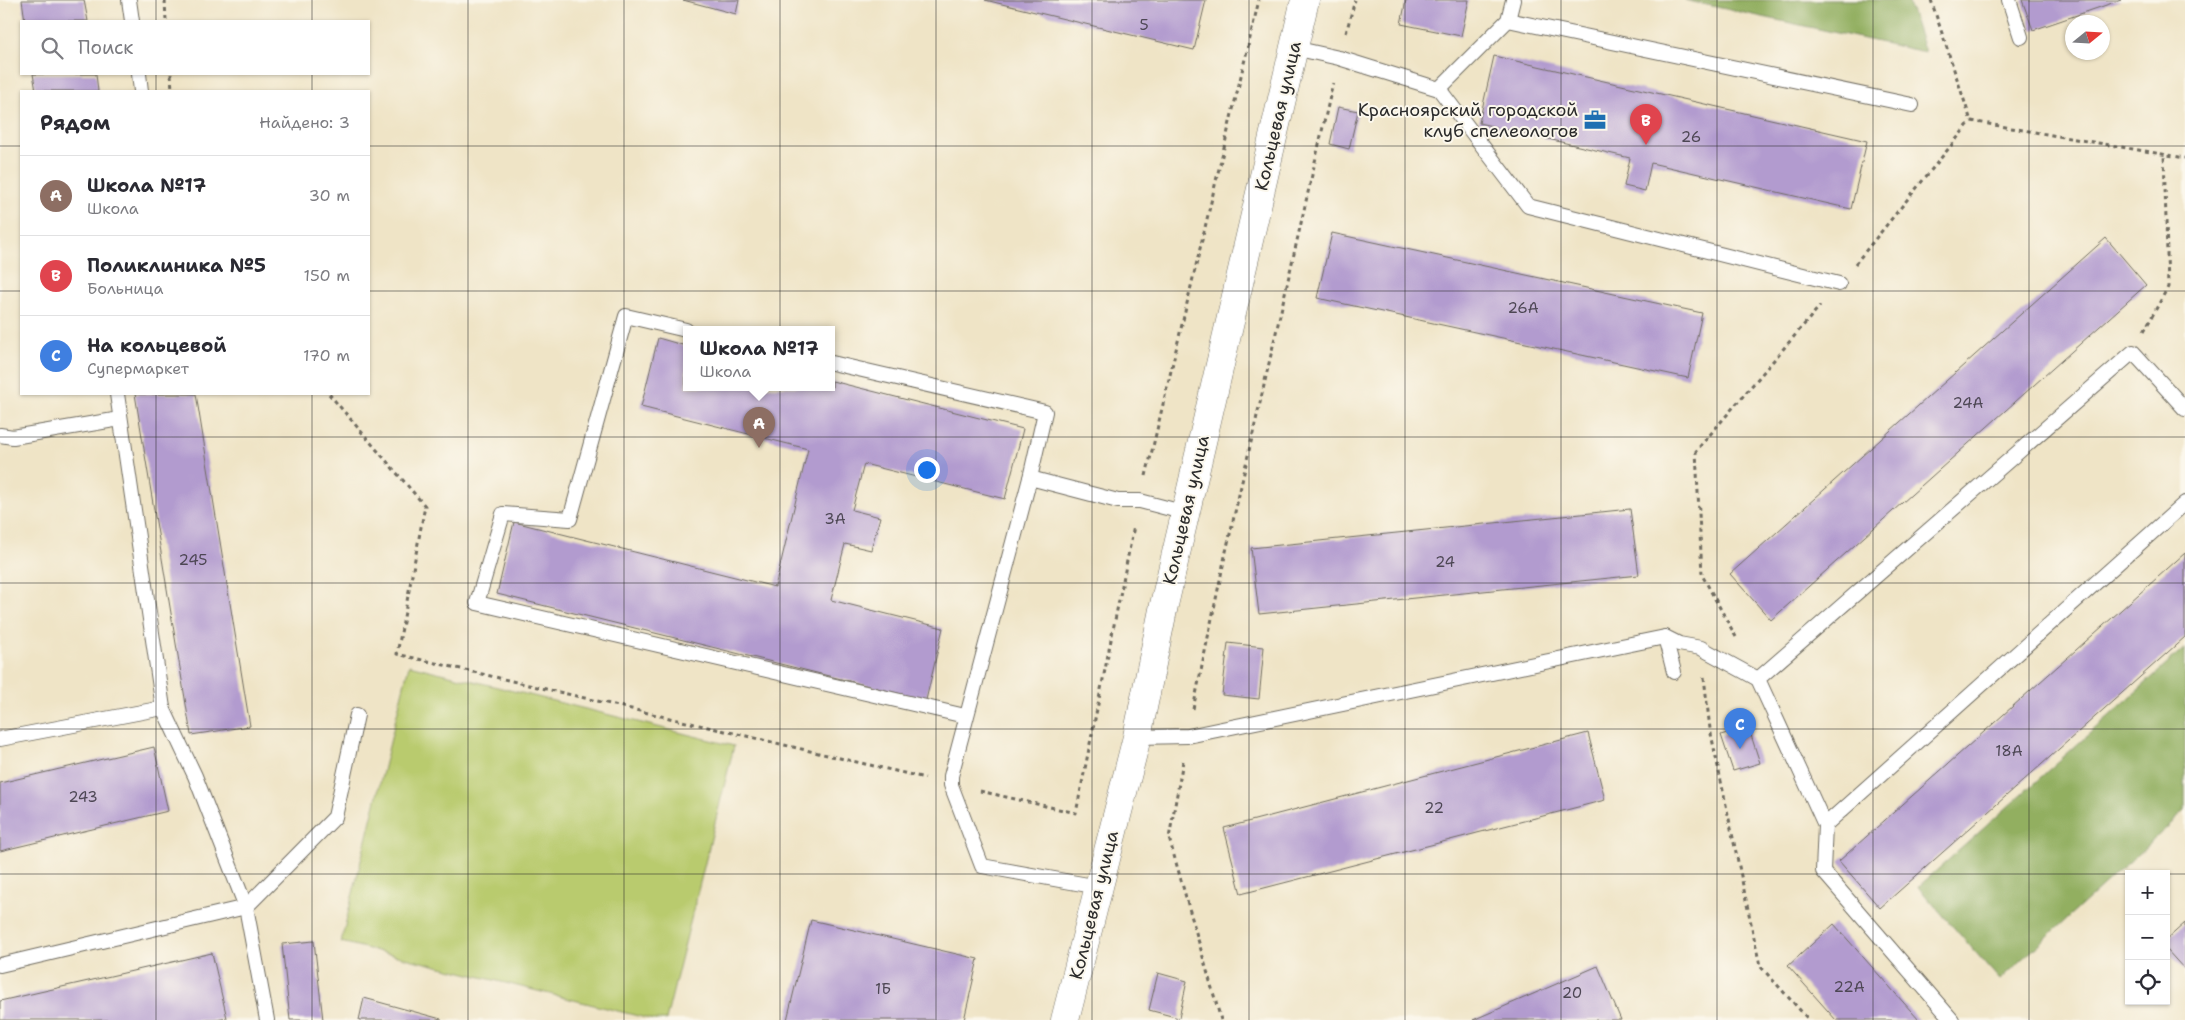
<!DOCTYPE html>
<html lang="ru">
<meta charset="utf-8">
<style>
body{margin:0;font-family:"Shantell Sans",sans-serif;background:#f7f7f7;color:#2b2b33}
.controls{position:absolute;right:15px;bottom:15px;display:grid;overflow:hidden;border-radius:0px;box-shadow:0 1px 4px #0004}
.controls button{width:45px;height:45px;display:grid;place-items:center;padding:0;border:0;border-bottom:1px solid #e1e1e2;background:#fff;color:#2b2b33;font:25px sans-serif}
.compass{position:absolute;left:2065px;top:15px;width:45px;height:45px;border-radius:50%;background:#fff;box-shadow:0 1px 4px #0004;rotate:72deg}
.you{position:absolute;left:926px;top:469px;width:18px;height:18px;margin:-12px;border:4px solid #fff;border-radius:50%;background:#1a73e8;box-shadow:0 0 0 8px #1a73e833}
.badge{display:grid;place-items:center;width:32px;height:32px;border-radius:50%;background:#1a73e8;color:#fff;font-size:16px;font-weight:700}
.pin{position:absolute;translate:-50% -41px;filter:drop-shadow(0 1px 2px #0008)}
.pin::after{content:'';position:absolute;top:26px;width:18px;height:15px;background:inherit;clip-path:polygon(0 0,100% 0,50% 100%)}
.popup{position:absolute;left:683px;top:326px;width:152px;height:65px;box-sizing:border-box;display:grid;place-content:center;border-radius:0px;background:#fff;filter:drop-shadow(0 1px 4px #0005);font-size:16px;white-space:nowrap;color:#7c7c81}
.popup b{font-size:19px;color:#2b2b33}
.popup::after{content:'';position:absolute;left:50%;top:100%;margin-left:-10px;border:10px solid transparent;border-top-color:#fff}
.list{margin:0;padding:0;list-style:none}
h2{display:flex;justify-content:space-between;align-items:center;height:65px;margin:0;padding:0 20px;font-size:21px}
h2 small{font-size:16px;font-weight:400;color:#7c7c81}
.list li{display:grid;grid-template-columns:32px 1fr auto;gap:15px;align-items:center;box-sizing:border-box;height:80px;padding:0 20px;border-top:1px solid #e1e1e2}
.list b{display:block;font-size:19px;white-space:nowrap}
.list p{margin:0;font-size:16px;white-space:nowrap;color:#7c7c81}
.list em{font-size:16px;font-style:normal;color:#7c7c81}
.icon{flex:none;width:28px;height:28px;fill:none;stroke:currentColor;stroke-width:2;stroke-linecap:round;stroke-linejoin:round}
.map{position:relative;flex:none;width:2185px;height:1020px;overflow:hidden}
.search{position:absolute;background:#fff;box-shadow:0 1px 4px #0004;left:20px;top:20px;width:350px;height:55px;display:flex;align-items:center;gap:12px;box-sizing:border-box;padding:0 18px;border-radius:0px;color:#7c7c81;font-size:19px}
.panel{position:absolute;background:#fff;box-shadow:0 1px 4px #0004;left:20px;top:90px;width:350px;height:305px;border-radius:0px}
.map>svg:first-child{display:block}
</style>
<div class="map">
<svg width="2185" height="1020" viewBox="0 0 2185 1020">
<rect width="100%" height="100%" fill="#fbf7ec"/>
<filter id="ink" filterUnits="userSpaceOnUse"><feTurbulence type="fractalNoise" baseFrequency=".02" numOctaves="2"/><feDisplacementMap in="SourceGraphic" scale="10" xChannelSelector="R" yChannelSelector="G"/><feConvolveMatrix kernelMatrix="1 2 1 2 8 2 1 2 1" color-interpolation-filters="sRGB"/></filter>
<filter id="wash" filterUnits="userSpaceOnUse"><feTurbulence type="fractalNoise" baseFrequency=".0096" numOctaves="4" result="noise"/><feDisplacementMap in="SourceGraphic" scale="20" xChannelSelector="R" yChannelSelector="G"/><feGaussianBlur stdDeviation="1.12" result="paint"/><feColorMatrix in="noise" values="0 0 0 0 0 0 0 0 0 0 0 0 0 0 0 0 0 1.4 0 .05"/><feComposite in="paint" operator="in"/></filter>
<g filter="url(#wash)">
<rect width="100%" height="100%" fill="#efe4c6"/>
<!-- green -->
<polygon fill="#b9cb6e" stroke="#727b4c" points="409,665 734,746 666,1020 654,1020 341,942"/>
<!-- forest -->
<g fill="#92af61" stroke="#5e6d46">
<polygon points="1684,0 1908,0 1925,52"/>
<polygon points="2185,648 2185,811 2000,980 1918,887"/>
</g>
<g id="blocks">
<!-- building -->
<g fill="#b29bcf">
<polygon points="22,0 84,0 88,21 25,21"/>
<polygon points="683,0 739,0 736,14"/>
<polygon points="985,0 1206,0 1194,50"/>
<polygon points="1406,0 1469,0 1461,36 1401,24"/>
<polygon points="2022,0 2121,0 2033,30"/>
<polygon points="1494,56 1867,141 1851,209 1651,163 1645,191 1624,186 1630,158 1479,123"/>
<polygon points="33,74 96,74 98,91 36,91"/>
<polygon points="1338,107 1358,111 1349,149 1330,144"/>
<polygon points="1332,233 1702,313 1688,378 1317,298"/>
<polygon points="2106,238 2146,285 1771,620 1730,574"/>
<polygon points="658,338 686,346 686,387 832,387 832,381 1023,429 1005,499 864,464 852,510 880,517 871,550 845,544 831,600 943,628 926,700 497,594 514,522 775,587 808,449 641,407"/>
<polygon points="135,394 196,394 250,726 191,735"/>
<polygon points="1630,509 1639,575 1259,614 1251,548"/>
<polygon points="2185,553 2185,637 1880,908 1839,861"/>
<polygon points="1228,643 1264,647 1259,699 1222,695"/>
<polygon points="1748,726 1760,763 1733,771 1721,735"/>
<polygon points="1588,733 1605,800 1241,894 1224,828"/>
<polygon points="154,747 168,811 0,851 0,783"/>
<polygon points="811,920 978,959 964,1020 787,1020"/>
<polygon points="2185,923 2185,970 2166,949 2166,940"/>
<polygon points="1834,924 1856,949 1919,1020 1836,1020 1788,966"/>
<polygon points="314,941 323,1020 290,1020 282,944"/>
<polygon points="212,953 227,1018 216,1020 0,1020 0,1001"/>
<polygon points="1598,966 1621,1020 1473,1020"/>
<polygon points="1158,973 1187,981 1179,1018 1149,1010"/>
<polygon points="364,998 441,1019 441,1020 359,1020"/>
</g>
</g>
</g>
<g filter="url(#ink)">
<use href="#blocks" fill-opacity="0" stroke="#706c61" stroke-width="1"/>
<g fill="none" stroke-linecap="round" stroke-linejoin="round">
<!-- service casing -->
<g stroke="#706c61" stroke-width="16">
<g id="service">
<polyline points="129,0 132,21"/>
<polyline points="2009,0 2021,37"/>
<polyline points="1508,20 1912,105"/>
<polyline points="1294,48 1339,58 1439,89 1528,206 1839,284"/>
<polyline points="139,74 141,91"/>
<polyline points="1439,89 1508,20 1513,0"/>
<polyline points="686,330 626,316 570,519 503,514 477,603 965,716"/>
<polyline points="832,363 1045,412 1030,478"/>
<polyline points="117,394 163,708"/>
<polyline points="2185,409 2133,352 1758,679 1825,825 2185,503"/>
<polyline points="0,435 13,437 120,419"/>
<polyline points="1665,637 1674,672"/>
<polyline points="1137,737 1188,736 1665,637 1679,644 1701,648 1758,679"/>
<polyline points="0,739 163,708 195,776 246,907 267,1020"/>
<polyline points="1825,825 1823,871 1952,1020"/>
<polyline points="1099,887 982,866 951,785 951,776 1030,478 1118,501 1140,501 1186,513"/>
<polyline points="0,965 246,907 335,817 357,715"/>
</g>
</g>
<!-- minor casing -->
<g stroke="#706c61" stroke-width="29">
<polyline id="minor" points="1065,1020 1137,737 1164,605 1305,0"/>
</g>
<!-- path -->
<g stroke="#706c61" stroke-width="3" stroke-dasharray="4 4" stroke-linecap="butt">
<polyline points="165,0 166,21"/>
<polyline points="1931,0 1971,121 2185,158"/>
<polyline points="1346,33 1355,0"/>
<polyline points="171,74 172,91"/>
<polyline points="1855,264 1971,121"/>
<polyline points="2144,331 2168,287 2164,153"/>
<polyline points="329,394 425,506 397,654 925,778"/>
<polyline points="1146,476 1259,0"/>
<polyline points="1736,637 1702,575 1696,451 1820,306"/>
<polyline points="1704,677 1710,729 1760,966 1809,1020"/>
<polyline points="1193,709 1225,556 1333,83"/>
<polyline points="1183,761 1169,838 1221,1020"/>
<polyline points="980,791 1076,813 1134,526"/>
</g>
<!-- service -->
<use href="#service" stroke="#fff" stroke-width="14"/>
<!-- minor -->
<use href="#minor" stroke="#fff" stroke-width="28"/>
</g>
</g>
<!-- grid -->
<path fill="none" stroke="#2b2b2b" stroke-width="1" stroke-opacity="0.55" d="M156,0V21M312,0V21M468,0V1020M624,0V1020M780,0V1020M936,0V1020M1092,0V1020M1249,0V1020M1405,0V1020M1561,0V1020M1717,0V1020M1873,0V1020M2029,0V1020M156,74V91M312,74V91M0,146H21M369,146H2185M0,291H21M369,291H2185M156,394V1020M312,394V1020M0,437H2185M0,583H2185M0,729H2185M0,874H2129M2166,874H2185"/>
<!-- icons -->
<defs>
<g id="office-bare" transform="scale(1.725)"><path d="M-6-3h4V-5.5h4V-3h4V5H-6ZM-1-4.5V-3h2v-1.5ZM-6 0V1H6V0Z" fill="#1f6fb2" stroke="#fbf7ec" stroke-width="2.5" paint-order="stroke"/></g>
</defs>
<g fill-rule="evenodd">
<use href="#office-bare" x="1595" y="120"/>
</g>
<g text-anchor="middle" stroke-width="4" stroke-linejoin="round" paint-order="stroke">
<!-- number labels -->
<g font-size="15" fill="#4d4754">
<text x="1144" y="30">5</text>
<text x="1691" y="142">26</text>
<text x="1523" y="313">26А</text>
<text x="1968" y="408">24А</text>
<text x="835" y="524">3А</text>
<text x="193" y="565">245</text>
<text x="1445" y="567">24</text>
<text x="2009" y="756">18А</text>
<text x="83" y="802">243</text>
<text x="1434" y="813">22</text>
<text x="1849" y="992">22А</text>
<text x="883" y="994">1Б</text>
<text x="1572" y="998">20</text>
</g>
<!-- poi labels -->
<g font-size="18" fill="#2b2b2b" stroke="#fbf7ec" text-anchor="end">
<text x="1578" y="116">Красноярский городской<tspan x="1578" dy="21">клуб спелеологов</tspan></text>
</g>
<!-- street labels -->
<g font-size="18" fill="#2b2b2b" stroke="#fbf7ec">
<text transform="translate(1278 116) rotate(-77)" y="6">Кольцевая улица</text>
<text transform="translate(1186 510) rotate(-77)" y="6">Кольцевая улица</text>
<text transform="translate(1094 905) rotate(-76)" y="6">Кольцевая улица</text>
</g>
</g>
</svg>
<div class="controls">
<button>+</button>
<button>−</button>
<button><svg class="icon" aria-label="locate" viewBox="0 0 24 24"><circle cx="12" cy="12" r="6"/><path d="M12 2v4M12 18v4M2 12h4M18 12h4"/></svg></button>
</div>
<svg class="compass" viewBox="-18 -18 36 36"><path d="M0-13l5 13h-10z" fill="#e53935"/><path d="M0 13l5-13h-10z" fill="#7c7c81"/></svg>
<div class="you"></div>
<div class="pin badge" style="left:759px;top:448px;background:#8d6e63">A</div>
<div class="popup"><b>Школа №17</b>Школа</div>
<div class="pin badge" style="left:1646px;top:145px;background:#e0444e">B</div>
<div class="pin badge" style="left:1740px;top:749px;background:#3f7fe0">C</div>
<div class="search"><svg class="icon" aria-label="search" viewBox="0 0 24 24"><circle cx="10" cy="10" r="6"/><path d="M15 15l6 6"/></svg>Поиск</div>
<section class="panel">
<h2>Рядом<small>Найдено: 3</small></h2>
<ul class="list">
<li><span class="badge" style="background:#8d6e63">A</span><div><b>Школа №17</b><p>Школа</p></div><em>30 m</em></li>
<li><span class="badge" style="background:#e0444e">B</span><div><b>Поликлиника №5</b><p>Больница</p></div><em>150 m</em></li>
<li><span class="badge" style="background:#3f7fe0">C</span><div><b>На кольцевой</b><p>Супермаркет</p></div><em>170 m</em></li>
</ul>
</section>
</div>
